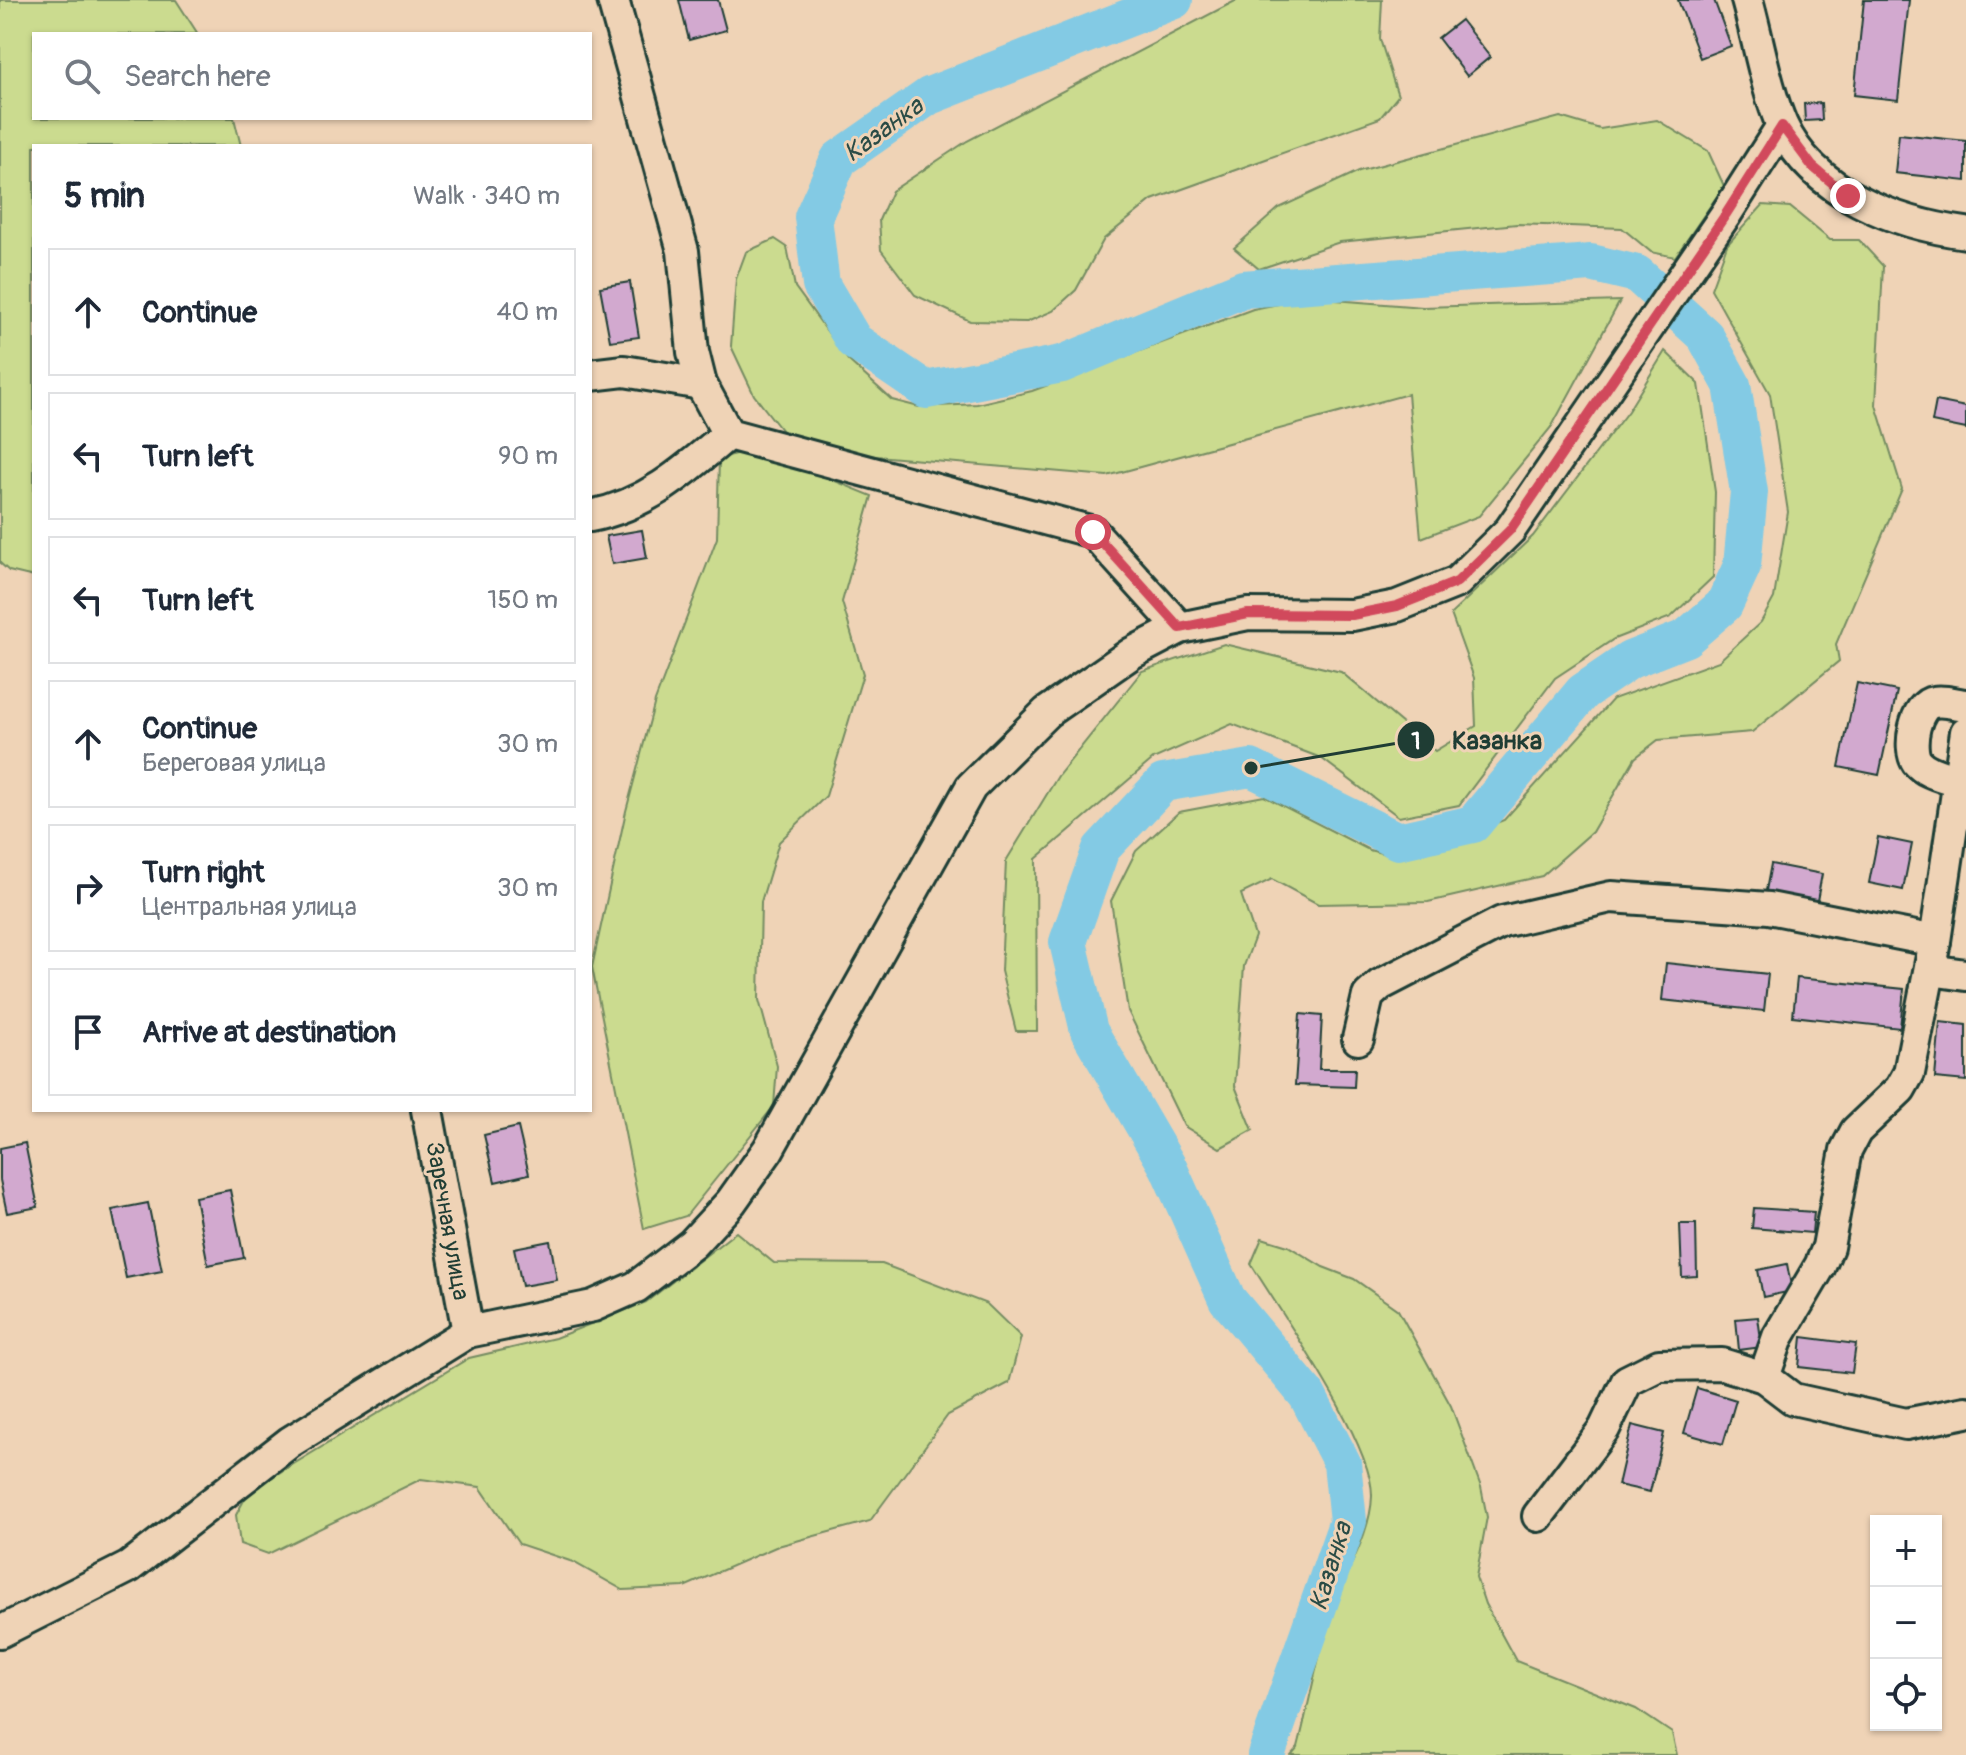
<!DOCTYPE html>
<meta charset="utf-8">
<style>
body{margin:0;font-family:Pangolin,sans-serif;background:#f2f2f3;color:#1f2937}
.controls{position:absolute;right:24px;bottom:24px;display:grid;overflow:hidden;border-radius:0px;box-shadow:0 2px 6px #0004}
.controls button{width:72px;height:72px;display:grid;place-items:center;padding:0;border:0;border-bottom:2px solid #e0e1e3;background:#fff;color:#1f2937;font:40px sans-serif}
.stop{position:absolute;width:24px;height:24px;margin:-18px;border:6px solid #d1495b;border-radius:50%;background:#fff}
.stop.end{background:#d1495b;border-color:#fff;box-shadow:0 2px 8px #0008}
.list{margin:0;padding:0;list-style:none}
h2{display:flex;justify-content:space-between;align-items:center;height:104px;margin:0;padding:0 32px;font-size:34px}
h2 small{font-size:26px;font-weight:400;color:#747a83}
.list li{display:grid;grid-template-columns:52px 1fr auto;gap:24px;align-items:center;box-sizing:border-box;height:128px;margin:0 16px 16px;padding:0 16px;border:2px solid #e0e1e3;border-radius:0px}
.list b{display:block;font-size:30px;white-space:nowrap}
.list p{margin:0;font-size:26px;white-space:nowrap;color:#747a83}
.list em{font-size:26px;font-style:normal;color:#747a83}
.icon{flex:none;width:44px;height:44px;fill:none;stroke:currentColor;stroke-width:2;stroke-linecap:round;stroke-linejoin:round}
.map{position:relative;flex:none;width:1966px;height:1755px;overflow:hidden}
.search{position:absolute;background:#fff;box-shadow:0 2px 6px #0004;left:32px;top:32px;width:560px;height:88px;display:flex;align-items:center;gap:20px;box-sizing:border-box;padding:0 28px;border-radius:0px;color:#747a83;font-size:30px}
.panel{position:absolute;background:#fff;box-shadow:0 2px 6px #0004;left:32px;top:144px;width:560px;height:968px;border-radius:0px}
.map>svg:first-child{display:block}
</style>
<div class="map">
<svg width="1966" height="1755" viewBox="0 0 1966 1755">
<rect width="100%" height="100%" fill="#efd3b6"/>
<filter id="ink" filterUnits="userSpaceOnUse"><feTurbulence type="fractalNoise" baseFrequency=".0125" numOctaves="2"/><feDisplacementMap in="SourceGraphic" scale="16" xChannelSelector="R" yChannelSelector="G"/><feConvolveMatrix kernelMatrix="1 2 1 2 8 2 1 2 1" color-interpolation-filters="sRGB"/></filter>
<g filter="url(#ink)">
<!-- green -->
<g fill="#cbdb8f" stroke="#758c62" stroke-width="2">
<polygon points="0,0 176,0 198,34 34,34 34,118 234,118 241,146 34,146 34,577 9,571 0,563"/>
<polygon points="1237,0 1382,0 1380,39 1398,96 1380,118 1152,200 1104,239 1076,290 1053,311 1027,322 970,321 915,295 881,250 879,220 892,191 967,141"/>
<polygon points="1560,117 1600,129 1657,120 1708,151 1724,186 1675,257 1651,252 1622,228 1517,224 1340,242 1259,269 1234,248 1279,208 1359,171"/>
<polygon points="1763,205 1790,207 1830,240 1859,240 1883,266 1876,405 1902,489 1836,644 1839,661 1752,732 1658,740 1635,758 1592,832 1542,876 1428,902 1318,904 1272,879 1241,894 1255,936 1244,966 1235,1086 1253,1130 1220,1148 1184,1126 1128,1011 1111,901 1136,851 1179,812 1264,796 1369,850 1398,857 1426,851 1504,820 1613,699 1719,661 1761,622 1774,598 1788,512 1770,394 1711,289 1727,245"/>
<polygon points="775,239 787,247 795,287 848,360 892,400 919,407 977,404 1032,391 1253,309 1309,298 1423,307 1620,301 1552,426 1479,516 1421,538 1408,394 1107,476 841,453 786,436 754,395 731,346 736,279 746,252"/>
<polygon points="1665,351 1699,384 1715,492 1713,577 1671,617 1614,639 1555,678 1459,805 1399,817 1321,758 1232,724 1153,759 1036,859 1037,1031 1016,1031 1001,971 1006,861 1058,776 1142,671 1224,644 1341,672 1435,751 1476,726 1474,678 1451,614 1533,536 1628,411"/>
<polygon points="754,448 872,496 842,602 863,674 826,796 779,842 761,902 759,1000 777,1066 774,1106 686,1216 644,1229 592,967 626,811 655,701 717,538 719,459"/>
<polygon points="736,1232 774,1263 882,1264 987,1304 1021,1337 1009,1383 948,1415 870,1521 778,1546 684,1587 623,1590 573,1562 519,1544 480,1487 421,1479 268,1554 240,1544 236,1515 249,1491 469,1358 555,1338 646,1302"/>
<path d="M1262,1238L1288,1246L1323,1267L1354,1279L1398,1310L1451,1406L1481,1487L1487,1517L1476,1577L1485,1604L1516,1661L1636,1709L1672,1733L1677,1755H1291L1298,1747C1310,1701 1318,1651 1334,1605C1346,1571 1371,1533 1372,1496C1373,1443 1281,1313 1251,1264Z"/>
</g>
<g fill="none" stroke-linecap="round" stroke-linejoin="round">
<!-- river -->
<polyline stroke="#83cae4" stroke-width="38" points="1174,0 929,96 839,159 813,217 821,285 854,341 926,390 1062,364 1243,289 1591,263 1637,274 1705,336 1732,385 1749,492 1742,566 1724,605 1686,638 1630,660 1583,692 1473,824 1398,841 1251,768 1163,783 1101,849 1068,942 1089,1031 1168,1167 1227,1299 1307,1395 1342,1463 1348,1521 1266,1755"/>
</g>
<!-- building -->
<g fill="#d2a9cf" stroke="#1f3d34" stroke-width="2">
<polygon points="679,0 718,0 726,30 689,40"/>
<polygon points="1678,0 1714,0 1731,46 1700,58"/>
<polygon points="1864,0 1909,0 1898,100 1854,95"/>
<polygon points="1461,20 1490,57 1467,76 1438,38"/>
<polygon points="1821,103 1822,120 1805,121 1804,104"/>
<polygon points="1899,134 1966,141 1966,181 1895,173"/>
<polygon points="630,282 639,337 610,341 600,287"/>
<polygon points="1936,401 1966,407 1966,429 1932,422"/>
<polygon points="642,530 647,558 612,564 606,536"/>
<polygon points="1857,683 1897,691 1879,775 1839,767"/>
<polygon points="1878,837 1912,844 1903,890 1869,883"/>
<polygon points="1771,864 1822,874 1816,906 1765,896"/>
<polygon points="1666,963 1768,974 1764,1011 1662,1000"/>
<polygon points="1797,978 1904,989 1900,1028 1793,1016"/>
<polygon points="1300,1014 1322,1016 1319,1069 1355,1069 1354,1087 1295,1085"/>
<polygon points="1940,1022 1966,1025 1966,1081 1935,1078"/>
<polygon points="518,1127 529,1174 495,1182 484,1135"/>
<polygon points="25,1143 38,1207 7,1213 0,1180 0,1148"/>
<polygon points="230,1190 244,1258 208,1265 195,1197"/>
<polygon points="148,1203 162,1271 126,1278 112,1210"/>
<polygon points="1754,1208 1814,1212 1812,1233 1752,1228"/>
<polygon points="1680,1224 1696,1224 1697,1276 1682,1277"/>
<polygon points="550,1241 557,1280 522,1286 514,1248"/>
<polygon points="1787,1264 1792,1291 1763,1297 1758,1270"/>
<polygon points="1758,1317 1762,1347 1739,1350 1736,1319"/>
<polygon points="1802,1337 1856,1344 1852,1373 1799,1367"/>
<polygon points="1697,1388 1736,1400 1723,1444 1684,1433"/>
<polygon points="1632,1425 1664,1433 1650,1492 1618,1485"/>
</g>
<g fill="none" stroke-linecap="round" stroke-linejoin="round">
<!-- minor casing -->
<g stroke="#1f3d34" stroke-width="36">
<g id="minor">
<polyline points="613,0 683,251 693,352 701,384 728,434 1093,532 1180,628"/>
<path d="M1747,0C1758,39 1766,89 1782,125C1813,193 1897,224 1966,233"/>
<polyline points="590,375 624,371 701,384"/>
<path d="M590,516C647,505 686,470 728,434"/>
<path d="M1957,781C1944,776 1926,773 1917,762C1907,748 1915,704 1934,702C1944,700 1956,704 1966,705"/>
<polyline points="1930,970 1966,975"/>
<polyline points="1358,1039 1368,996 1380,985 1502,922 1611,897 1769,908 1935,941"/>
<polyline points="427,1110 468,1332"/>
<polyline points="1764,1377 1778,1337 1820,1266 1828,1247 1846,1150 1856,1131 1900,1089 1909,1073 1935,941 1966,732"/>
<polyline points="1538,1516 1604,1429 1627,1381 1659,1365 1722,1364 1764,1377 1793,1399 1906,1424 1966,1412"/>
<polyline points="0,1632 129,1567 290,1442 468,1332 593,1306 636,1287 692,1244 731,1202 768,1150 971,787 1047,712 1132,653 1180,628 1248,614 1352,615 1397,606 1457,582 1510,530 1726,214 1782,126"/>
</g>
</g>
<!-- minor -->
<use href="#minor" stroke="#efd3b6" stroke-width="30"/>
</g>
</g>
<g fill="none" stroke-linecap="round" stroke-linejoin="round" filter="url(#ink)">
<!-- route -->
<polyline stroke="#d1495b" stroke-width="10" points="1093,532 1180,628 1248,614 1352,615 1397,606 1457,582 1510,530 1726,214 1782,126 1812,166 1848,196"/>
</g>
<g text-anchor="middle" stroke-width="6" stroke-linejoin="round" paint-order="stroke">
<!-- street labels -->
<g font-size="24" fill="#1f3d34" stroke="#efd3b6">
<text transform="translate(448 1221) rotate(80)" y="8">Заречная улица</text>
</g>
<!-- water labels -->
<g font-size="26" font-style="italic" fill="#294b46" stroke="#efd3b6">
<text transform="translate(883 129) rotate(-36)" y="9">Казанка</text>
<text transform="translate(1330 1566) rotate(-73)" y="9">Казанка</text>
</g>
</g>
<!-- callouts -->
<path fill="none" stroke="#1f3d34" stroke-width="3" d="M1251 768L1416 740"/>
<g fill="#1f3d34" stroke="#efd3b6" stroke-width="3">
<circle cx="1251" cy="768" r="8"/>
<circle cx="1416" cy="740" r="20"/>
</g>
<g font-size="24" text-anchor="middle" font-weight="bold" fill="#fff">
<text x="1416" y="749">1</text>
</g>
<g font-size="26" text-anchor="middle" font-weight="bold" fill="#1f3d34" stroke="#efd3b6" stroke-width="6" stroke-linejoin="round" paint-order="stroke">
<text x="1497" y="749">Казанка</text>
</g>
</svg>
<div class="controls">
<button>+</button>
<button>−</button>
<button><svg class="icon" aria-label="locate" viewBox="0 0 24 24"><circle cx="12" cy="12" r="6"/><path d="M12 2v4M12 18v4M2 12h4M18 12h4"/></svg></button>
</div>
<div class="stop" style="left:1093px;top:532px"></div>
<div class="stop end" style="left:1848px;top:196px"></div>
<div class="search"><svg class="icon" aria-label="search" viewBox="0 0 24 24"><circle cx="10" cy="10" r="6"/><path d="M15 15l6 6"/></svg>Search here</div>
<section class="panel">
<h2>5 min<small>Walk · 340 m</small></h2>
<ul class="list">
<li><svg class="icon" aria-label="ahead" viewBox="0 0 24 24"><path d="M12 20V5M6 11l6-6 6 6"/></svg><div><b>Continue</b></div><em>40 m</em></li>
<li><svg class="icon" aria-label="left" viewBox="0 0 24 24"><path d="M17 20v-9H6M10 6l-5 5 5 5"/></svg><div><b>Turn left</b></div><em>90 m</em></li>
<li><svg class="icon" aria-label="left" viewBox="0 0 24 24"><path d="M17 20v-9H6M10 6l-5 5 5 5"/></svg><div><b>Turn left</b></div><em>150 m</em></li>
<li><svg class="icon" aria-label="ahead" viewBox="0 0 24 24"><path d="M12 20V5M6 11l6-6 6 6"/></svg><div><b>Continue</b><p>Береговая улица</p></div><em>30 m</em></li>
<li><svg class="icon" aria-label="right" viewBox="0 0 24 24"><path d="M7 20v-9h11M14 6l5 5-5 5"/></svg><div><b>Turn right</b><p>Центральная улица</p></div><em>30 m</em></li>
<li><svg class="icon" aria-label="arrive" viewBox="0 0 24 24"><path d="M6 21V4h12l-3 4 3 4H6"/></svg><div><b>Arrive at destination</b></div></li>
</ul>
</section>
</div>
